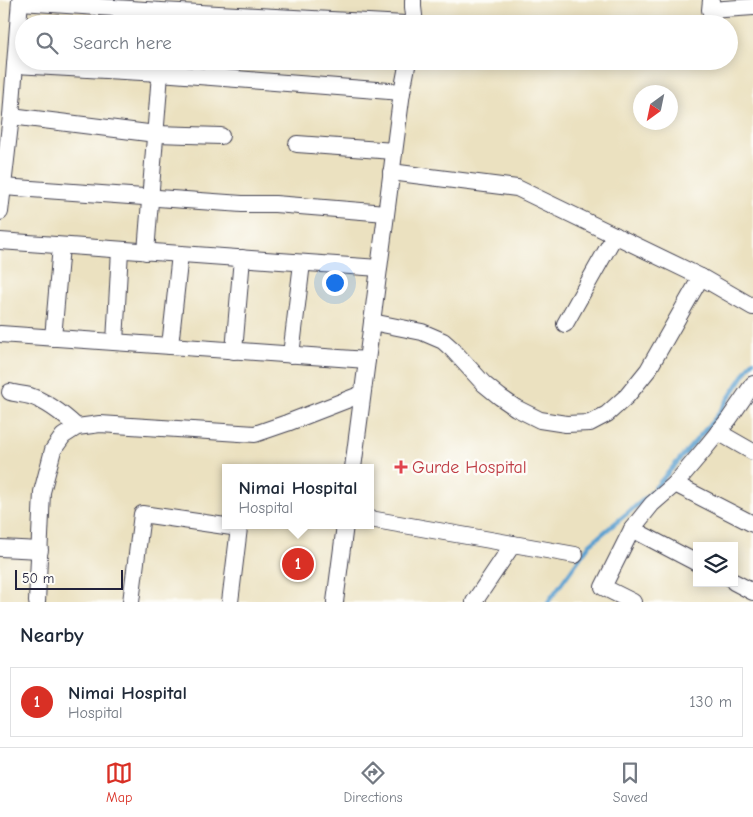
<!DOCTYPE html>
<style>
body{margin:0;font-family:"Comic Neue",sans-serif;background:#f2f2f3;color:#1f2937}
.controls{position:absolute;right:15px;bottom:15px;display:grid;overflow:hidden;border-radius:0px;box-shadow:0 2px 12px #0003}
.controls button{width:45px;height:45px;display:grid;place-items:center;padding:0;border:0;border-bottom:1px solid #e0e1e3;background:#fff;color:#1f2937;font:25px sans-serif}
.compass{position:absolute;left:633px;top:85px;width:45px;height:45px;border-radius:50%;background:#fff;box-shadow:0 2px 12px #0003;rotate:213deg}
.scale{position:absolute;left:15px;bottom:12px;width:108px;box-sizing:border-box;padding-left:5px;border:2px solid #22223b;border-top:0;font-size:14px;line-height:18px;white-space:nowrap;color:#22223b;-webkit-text-stroke:4px #fdfcf7;paint-order:stroke}
.you{position:absolute;left:334px;top:282px;width:18px;height:18px;margin:-12px;border:4px solid #fff;border-radius:50%;background:#1a73e8;box-shadow:0 0 0 8px #1a73e833}
.badge{display:grid;place-items:center;width:32px;height:32px;border-radius:50%;background:#d93025;color:#fff;font-size:16px;font-weight:700}
.pin{position:absolute;translate:-50% -50%;border:2px solid #fff;box-shadow:0 1px 5px #0006}
.popup{position:absolute;left:222px;top:464px;width:152px;height:65px;box-sizing:border-box;display:grid;place-content:center;border-radius:0px;background:#fff;filter:drop-shadow(0 1px 4px #0005);font-size:16px;white-space:nowrap;color:#747a83}
.popup b{font-size:19px;color:#1f2937}
.popup::after{content:'';position:absolute;left:50%;top:100%;margin-left:-10px;border:10px solid transparent;border-top-color:#fff}
.list{margin:0;padding:0;list-style:none}
h2{display:flex;justify-content:space-between;align-items:center;height:65px;margin:0;padding:0 20px;font-size:21px}
h2 small{font-size:16px;font-weight:400;color:#747a83}
.list li{display:grid;grid-template-columns:32px 1fr auto;gap:15px;align-items:center;box-sizing:border-box;height:70px;margin:0 10px 10px;padding:0 10px;border:1px solid #e0e1e3;border-radius:0px}
.list b{display:block;font-size:19px;white-space:nowrap}
.list p{margin:0;font-size:16px;white-space:nowrap;color:#747a83}
.list em{font-size:16px;font-style:normal;color:#747a83}
.icon{flex:none;width:28px;height:28px;fill:none;stroke:currentColor;stroke-width:2;stroke-linecap:round;stroke-linejoin:round}
.map{position:relative;flex:none;width:753px;height:602px;overflow:hidden}
.search{position:absolute;background:#fff;box-shadow:0 2px 12px #0003;left:15px;right:15px;top:15px;height:55px;display:flex;align-items:center;gap:12px;box-sizing:border-box;padding:0 18px;border-radius:28px;color:#747a83;font-size:19px}
.sheet{height:145px;background:#fff}
nav{display:flex;justify-content:space-around;align-items:center;box-sizing:border-box;height:70px;border-top:1px solid #e0e1e3;background:#fff;font-size:14px;color:#747a83}
nav a{display:grid;justify-items:center;gap:2px}
nav .on{color:#d93025}
.map>svg:first-child{display:block}
</style>
<div class="map">
<svg width="753" height="602" viewBox="0 0 753 602">
<rect width="100%" height="100%" fill="#fdfcf7"/>
<filter id="ink" filterUnits="userSpaceOnUse"><feTurbulence type="fractalNoise" baseFrequency=".02" numOctaves="2"/><feDisplacementMap in="SourceGraphic" scale="10" xChannelSelector="R" yChannelSelector="G"/><feConvolveMatrix kernelMatrix="1 2 1 2 8 2 1 2 1" color-interpolation-filters="sRGB"/></filter>
<filter id="wash" filterUnits="userSpaceOnUse"><feTurbulence type="fractalNoise" baseFrequency=".0096" numOctaves="4" result="noise"/><feDisplacementMap in="SourceGraphic" scale="20" xChannelSelector="R" yChannelSelector="G"/><feGaussianBlur stdDeviation="1.12" result="paint"/><feColorMatrix in="noise" values="0 0 0 0 0 0 0 0 0 0 0 0 0 0 0 0 0 1.4 0 .05"/><feComposite in="paint" operator="in"/></filter>
<g filter="url(#wash)">
<rect width="100%" height="100%" fill="#ebe1c0"/>
<g fill="none" stroke-linecap="round" stroke-linejoin="round">
<!-- stream -->
<polyline stroke="#5ca0d0" stroke-width="4.5" points="548,602 590,544 648,496 717,416 753,361"/>
</g>
</g>
<g filter="url(#ink)">
<g fill="none" stroke-linecap="round" stroke-linejoin="round">
<!-- minor casing -->
<g stroke="#403f4f" stroke-width="18">
<g id="minor">
<polyline points="413,0 413,7 415,24"/>
<polyline points="711,0 710,10 753,7"/>
<polyline points="20,2 161,11 405,24"/>
<polyline points="15,65 160,73 402,92"/>
<polyline points="11,116 156,134 221,136"/>
<polyline points="297,144 394,151"/>
<polyline points="391,172 517,188 701,277 753,307"/>
<polyline points="3,187 242,204 275,204 386,213"/>
<polyline points="0,212 11,116 20,0"/>
<polyline points="0,241 379,268"/>
<polyline points="146,252 161,61"/>
<polyline points="372,322 422,332 443,341 452,349 484,384 500,397 516,408 540,420 566,424 590,423 607,414 627,396 648,370 701,277"/>
<polyline points="565,324 615,235"/>
<polyline points="0,334 367,360"/>
<polyline points="53,338 61,246"/>
<polyline points="115,342 120,250"/>
<polyline points="170,346 180,254"/>
<polyline points="234,351 242,258"/>
<polyline points="291,355 302,263"/>
<path d="M10,392C16,394 23,394 30,396C48,402 63,414 77,427"/>
<polyline points="718,432 753,452"/>
<polyline points="353,468 402,92 408,61"/>
<polyline points="675,484 753,524"/>
<polyline points="370,519 513,544 474,602"/>
<polyline points="632,529 652,504 675,484 702,452 729,419 753,384"/>
<polyline points="513,544 575,555"/>
<polyline points="0,548 40,550"/>
<polyline points="734,582 753,592"/>
<polyline points="37,602 42,492 53,450 63,436 77,427 100,424 255,434 287,423 362,394"/>
<polyline points="131,602 142,514 239,528 230,602"/>
<polyline points="335,602 345,525"/>
<polyline points="633,602 603,587 632,529 697,563"/>
</g>
</g>
<!-- minor -->
<use href="#minor" stroke="#fff" stroke-width="16"/>
</g>
</g>
<!-- markers -->
<path fill="#e0444e" stroke="#fdfcf7" stroke-width="2" d="M398.5 459.5h5v5h5v5h-5v5h-5v-5h-5v-5h5z"/>
<g text-anchor="middle" stroke-width="5" stroke-linejoin="round" paint-order="stroke">
<!-- health labels -->
<g font-size="18" fill="#be3a42" stroke="#fdfcf7" text-anchor="start">
<text x="412" y="473">Gurde Hospital</text>
</g>
</g>
</svg>
<div class="controls">
<button><svg class="icon" aria-label="layers" viewBox="0 0 24 24"><path d="M12 4l9 5-9 5-9-5zM3 14l9 5 9-5"/></svg></button>
</div>
<svg class="compass" viewBox="-18 -18 36 36"><path d="M0-13l5 13h-10z" fill="#e53935"/><path d="M0 13l5-13h-10z" fill="#747a83"/></svg>
<div class="scale">50 m</div>
<div class="you"></div>
<div class="pin badge" style="left:298px;top:564px">1</div>
<div class="popup"><b>Nimai Hospital</b>Hospital</div>
<div class="search"><svg class="icon" aria-label="search" viewBox="0 0 24 24"><circle cx="10" cy="10" r="6"/><path d="M15 15l6 6"/></svg>Search here</div>
</div>
<section class="sheet">
<h2>Nearby<small></small></h2>
<ul class="list">
<li><span class="badge">1</span><div><b>Nimai Hospital</b><p>Hospital</p></div><em>130 m</em></li>
</ul>
</section>
<nav>
<a class="on"><svg class="icon" aria-label="map" viewBox="0 0 24 24"><path d="M3 6l6-2 6 2 6-2v14l-6 2-6-2-6 2zM9 4v14M15 6v14"/></svg>Map</a>
<a><svg class="icon" aria-label="directions" viewBox="0 0 24 24"><path d="M12 3l9 9-9 9-9-9zM9 14v-3h6M13 9l2 2-2 2"/></svg>Directions</a>
<a><svg class="icon" aria-label="saved" viewBox="0 0 24 24"><path d="M7 4h10v16l-5-4-5 4z"/></svg>Saved</a>
</nav>
